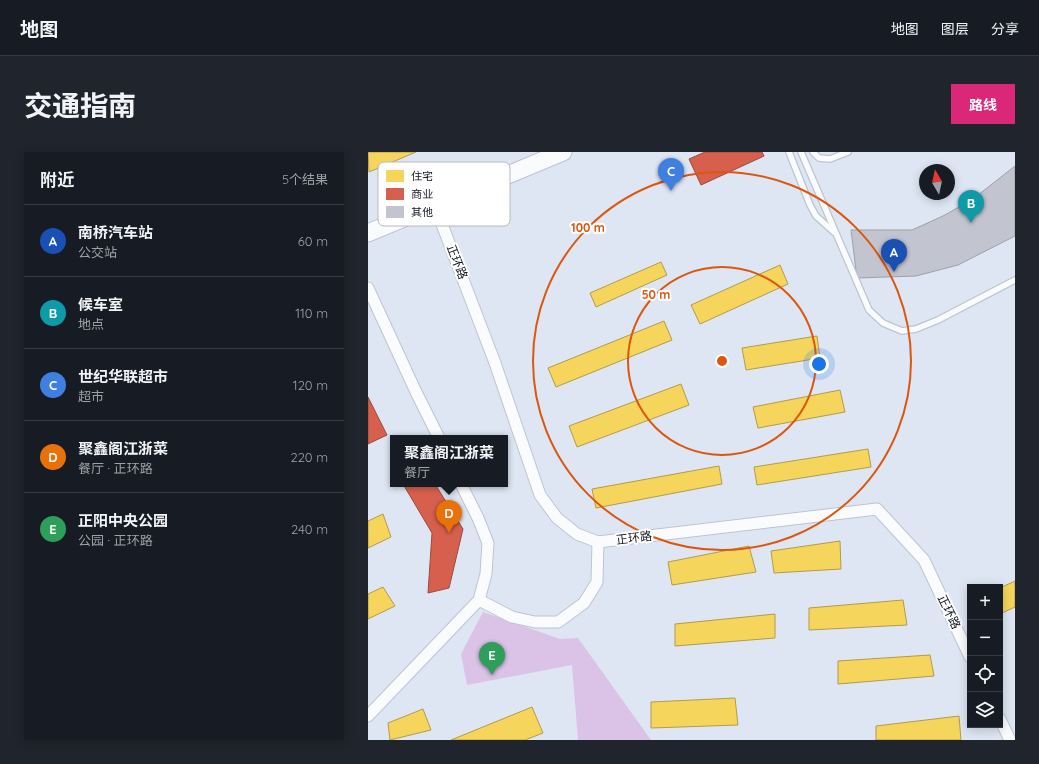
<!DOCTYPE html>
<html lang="zh">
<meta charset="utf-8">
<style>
body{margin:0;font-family:Quicksand,"Noto Sans SC",sans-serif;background:#20242c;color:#f1f3f6}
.controls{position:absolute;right:12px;bottom:12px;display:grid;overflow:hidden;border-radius:0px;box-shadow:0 2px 10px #0003}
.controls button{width:36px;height:36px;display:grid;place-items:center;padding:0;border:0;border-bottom:1px solid #363941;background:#171b24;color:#f1f3f6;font:20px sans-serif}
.compass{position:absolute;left:551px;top:12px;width:36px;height:36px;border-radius:50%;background:#171b24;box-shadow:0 2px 10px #0003;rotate:351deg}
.you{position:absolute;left:451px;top:212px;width:14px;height:14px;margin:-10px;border:3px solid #fff;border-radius:50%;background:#1a73e8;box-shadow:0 0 0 6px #1a73e833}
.badge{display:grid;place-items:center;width:26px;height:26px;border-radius:50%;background:#db2777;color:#fff;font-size:13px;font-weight:700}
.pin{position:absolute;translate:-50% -33px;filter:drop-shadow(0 1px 2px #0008)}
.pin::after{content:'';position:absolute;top:21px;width:14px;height:12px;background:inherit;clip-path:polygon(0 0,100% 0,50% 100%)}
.popup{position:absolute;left:22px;top:283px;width:118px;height:52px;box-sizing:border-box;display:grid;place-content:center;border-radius:0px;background:#171b24;filter:drop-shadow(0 1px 3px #0005);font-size:13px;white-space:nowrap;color:#9ea1a6}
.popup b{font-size:15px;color:#f1f3f6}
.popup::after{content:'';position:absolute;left:50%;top:100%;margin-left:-8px;border:8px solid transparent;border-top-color:#171b24}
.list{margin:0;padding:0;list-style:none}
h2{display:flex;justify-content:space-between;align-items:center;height:52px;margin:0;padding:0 16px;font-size:17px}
h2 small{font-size:13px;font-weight:400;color:#9ea1a6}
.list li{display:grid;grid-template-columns:26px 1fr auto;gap:12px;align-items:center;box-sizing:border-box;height:72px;padding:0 16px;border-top:1px solid #363941}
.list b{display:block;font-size:15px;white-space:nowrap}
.list p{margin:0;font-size:13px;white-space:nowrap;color:#9ea1a6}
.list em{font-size:13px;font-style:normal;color:#9ea1a6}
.icon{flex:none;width:22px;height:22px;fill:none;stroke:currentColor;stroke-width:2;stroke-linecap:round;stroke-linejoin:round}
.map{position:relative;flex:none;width:647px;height:588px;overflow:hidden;border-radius:0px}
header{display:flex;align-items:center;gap:24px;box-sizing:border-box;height:56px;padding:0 20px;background:#171b24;border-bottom:1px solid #363941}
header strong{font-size:19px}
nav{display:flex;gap:22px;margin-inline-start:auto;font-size:14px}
.intro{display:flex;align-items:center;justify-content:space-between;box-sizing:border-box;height:96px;padding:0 24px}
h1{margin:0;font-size:28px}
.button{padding:10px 18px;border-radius:0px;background:#db2777;color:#fff;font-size:14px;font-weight:700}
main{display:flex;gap:24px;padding:0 24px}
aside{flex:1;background:#171b24;border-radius:0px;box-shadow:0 2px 10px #0003}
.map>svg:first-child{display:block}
</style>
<header>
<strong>地图</strong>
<nav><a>地图</a><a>图层</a><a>分享</a></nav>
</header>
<div class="intro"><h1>交通指南</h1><a class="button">路线</a></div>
<main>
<aside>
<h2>附近<small>5个结果</small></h2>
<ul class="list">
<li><span class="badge" style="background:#1a4fb4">A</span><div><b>南桥汽车站</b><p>公交站</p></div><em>60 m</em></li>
<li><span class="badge" style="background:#0f9aa8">B</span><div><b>候车室</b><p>地点</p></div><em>110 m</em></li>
<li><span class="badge" style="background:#3f7fe0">C</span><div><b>世纪华联超市</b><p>超市</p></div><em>120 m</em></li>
<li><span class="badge" style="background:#e8710a">D</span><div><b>聚鑫阁江浙菜</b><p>餐厅 · 正环路</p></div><em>220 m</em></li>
<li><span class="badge" style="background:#2e9e5b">E</span><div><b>正阳中央公园</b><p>公园 · 正环路</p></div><em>240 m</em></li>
</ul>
</aside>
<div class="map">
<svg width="647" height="588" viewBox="0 0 647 588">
<rect width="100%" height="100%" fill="#dee6f4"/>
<!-- green -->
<polygon fill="#dbc2e7" points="115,460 192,487 210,486 283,588 210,588 204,513 99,533 93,502"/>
<!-- homes -->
<g fill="#f6d55c" stroke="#b29c4a">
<polygon points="0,0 48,0 1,20"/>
<polygon points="293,110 299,123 228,155 222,141"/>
<polygon points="412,113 420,132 332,172 323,153"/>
<polygon points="296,169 304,188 188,235 180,216"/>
<polygon points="449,184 452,206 378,218 374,196"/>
<polygon points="313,232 321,253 209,295 201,274"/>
<polygon points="472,238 477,260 390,276 385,255"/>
<polygon points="500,297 503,315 389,333 386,315"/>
<polygon points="351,314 354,332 228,356 224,337"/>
<polygon points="15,362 23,385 0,396 0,369"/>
<polygon points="472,389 473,417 406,421 403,399"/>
<polygon points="381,394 388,420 304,433 300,410"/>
<polygon points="647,429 647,455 632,462 632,436"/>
<polygon points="15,435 27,454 0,467 0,442"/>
<polygon points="535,448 539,473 441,478 441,456"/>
<polygon points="407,462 407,486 307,494 307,472"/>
<polygon points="562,503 566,524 470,532 470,509"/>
<polygon points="367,546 370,573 283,576 283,550"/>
<polygon points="164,555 175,581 157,588 83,588"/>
<polygon points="55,557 63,578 22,588 20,571"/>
<polygon points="591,564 593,588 508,588 508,574"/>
</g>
<!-- shops -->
<g fill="#d6604d" stroke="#9b4a3f">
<polygon points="337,0 394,0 396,4 333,33 321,7"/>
<polygon points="0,245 19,283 0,292"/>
<polygon points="35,332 67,332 95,377 81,436 60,441 64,381"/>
</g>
<!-- building -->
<polygon fill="#c2c4d0" stroke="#9da0ab" points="647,14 647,84 590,113 548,124 489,126 483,78 544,78 575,64 605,47"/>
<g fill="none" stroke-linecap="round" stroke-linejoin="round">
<!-- service casing -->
<g stroke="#bec4cf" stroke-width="8">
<g id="service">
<polyline points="421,0 442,53 448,64 466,80"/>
<polyline points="433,0 501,158 515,171 534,179 548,177 570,168 647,128"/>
<polyline points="445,0 451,6 462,7 480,0"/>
</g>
</g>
<!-- minor casing -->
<g stroke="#bec4cf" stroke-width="13">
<g id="minor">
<polyline points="67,54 127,211 172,343 189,366 209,382 230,390 509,357 556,408 602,505"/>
<polyline points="0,136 48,240 71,286"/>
<polyline points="111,448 144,465 167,470 190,470 216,451 229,430 230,390"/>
<polyline points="0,564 111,448 118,422 120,391 110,366 93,332"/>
<polyline points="632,567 642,588"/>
</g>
</g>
<!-- primary casing -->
<g stroke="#bec4cf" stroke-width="19">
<polyline id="primary" points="0,81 195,0"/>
</g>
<!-- service -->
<use href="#service" stroke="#fafbfd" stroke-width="5.5"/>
<!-- minor -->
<use href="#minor" stroke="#fafbfd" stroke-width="11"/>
<!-- primary -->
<use href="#primary" stroke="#fafbfd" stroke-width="17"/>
</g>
<!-- distance rings -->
<g fill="none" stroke="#dd560d" stroke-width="2">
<circle cx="354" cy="209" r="94"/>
<circle cx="354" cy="209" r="189"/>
</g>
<g text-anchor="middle" stroke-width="4" stroke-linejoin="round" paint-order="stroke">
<!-- street labels -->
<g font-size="12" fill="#12161f" stroke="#fff">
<text transform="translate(89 110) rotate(69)" y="4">正环路</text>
<text transform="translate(266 386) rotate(-7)" y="4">正环路</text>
<text transform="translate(581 460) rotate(64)" y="4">正环路</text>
</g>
</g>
<!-- legend -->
<rect x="10" y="10" width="132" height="64" rx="6" fill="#fff" stroke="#b8b9bc" stroke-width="1"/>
<rect x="18" y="18" width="18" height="12" fill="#f6d55c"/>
<rect x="18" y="36" width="18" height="12" fill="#d6604d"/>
<rect x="18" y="54" width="18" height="12" fill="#c2c4d0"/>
<g font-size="11" fill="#12161f">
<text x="43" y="28">住宅</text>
<text x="43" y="46">商业</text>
<text x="43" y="64">其他</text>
</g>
<circle cx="354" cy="209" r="6" fill="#dd560d" stroke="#fff" stroke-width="2"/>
<g font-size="12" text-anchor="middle" font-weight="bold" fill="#dd560d" stroke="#fff" stroke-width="4" stroke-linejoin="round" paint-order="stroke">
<text x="220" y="80">100 m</text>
<text x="288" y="147">50 m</text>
</g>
</svg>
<div class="controls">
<button>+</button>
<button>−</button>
<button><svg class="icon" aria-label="locate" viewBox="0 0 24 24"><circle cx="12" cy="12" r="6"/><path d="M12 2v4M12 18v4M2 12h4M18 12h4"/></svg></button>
<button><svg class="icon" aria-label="layers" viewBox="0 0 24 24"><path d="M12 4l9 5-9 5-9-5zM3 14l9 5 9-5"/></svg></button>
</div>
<svg class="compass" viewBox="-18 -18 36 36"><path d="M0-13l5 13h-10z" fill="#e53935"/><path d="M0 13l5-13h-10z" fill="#9ea1a6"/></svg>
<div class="you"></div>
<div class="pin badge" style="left:526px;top:120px;background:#1a4fb4">A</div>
<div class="pin badge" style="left:603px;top:71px;background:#0f9aa8">B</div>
<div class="pin badge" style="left:303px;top:39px;background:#3f7fe0">C</div>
<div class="pin badge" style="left:81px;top:381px;background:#e8710a">D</div>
<div class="popup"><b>聚鑫阁江浙菜</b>餐厅</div>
<div class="pin badge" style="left:124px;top:523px;background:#2e9e5b">E</div>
</div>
</main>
